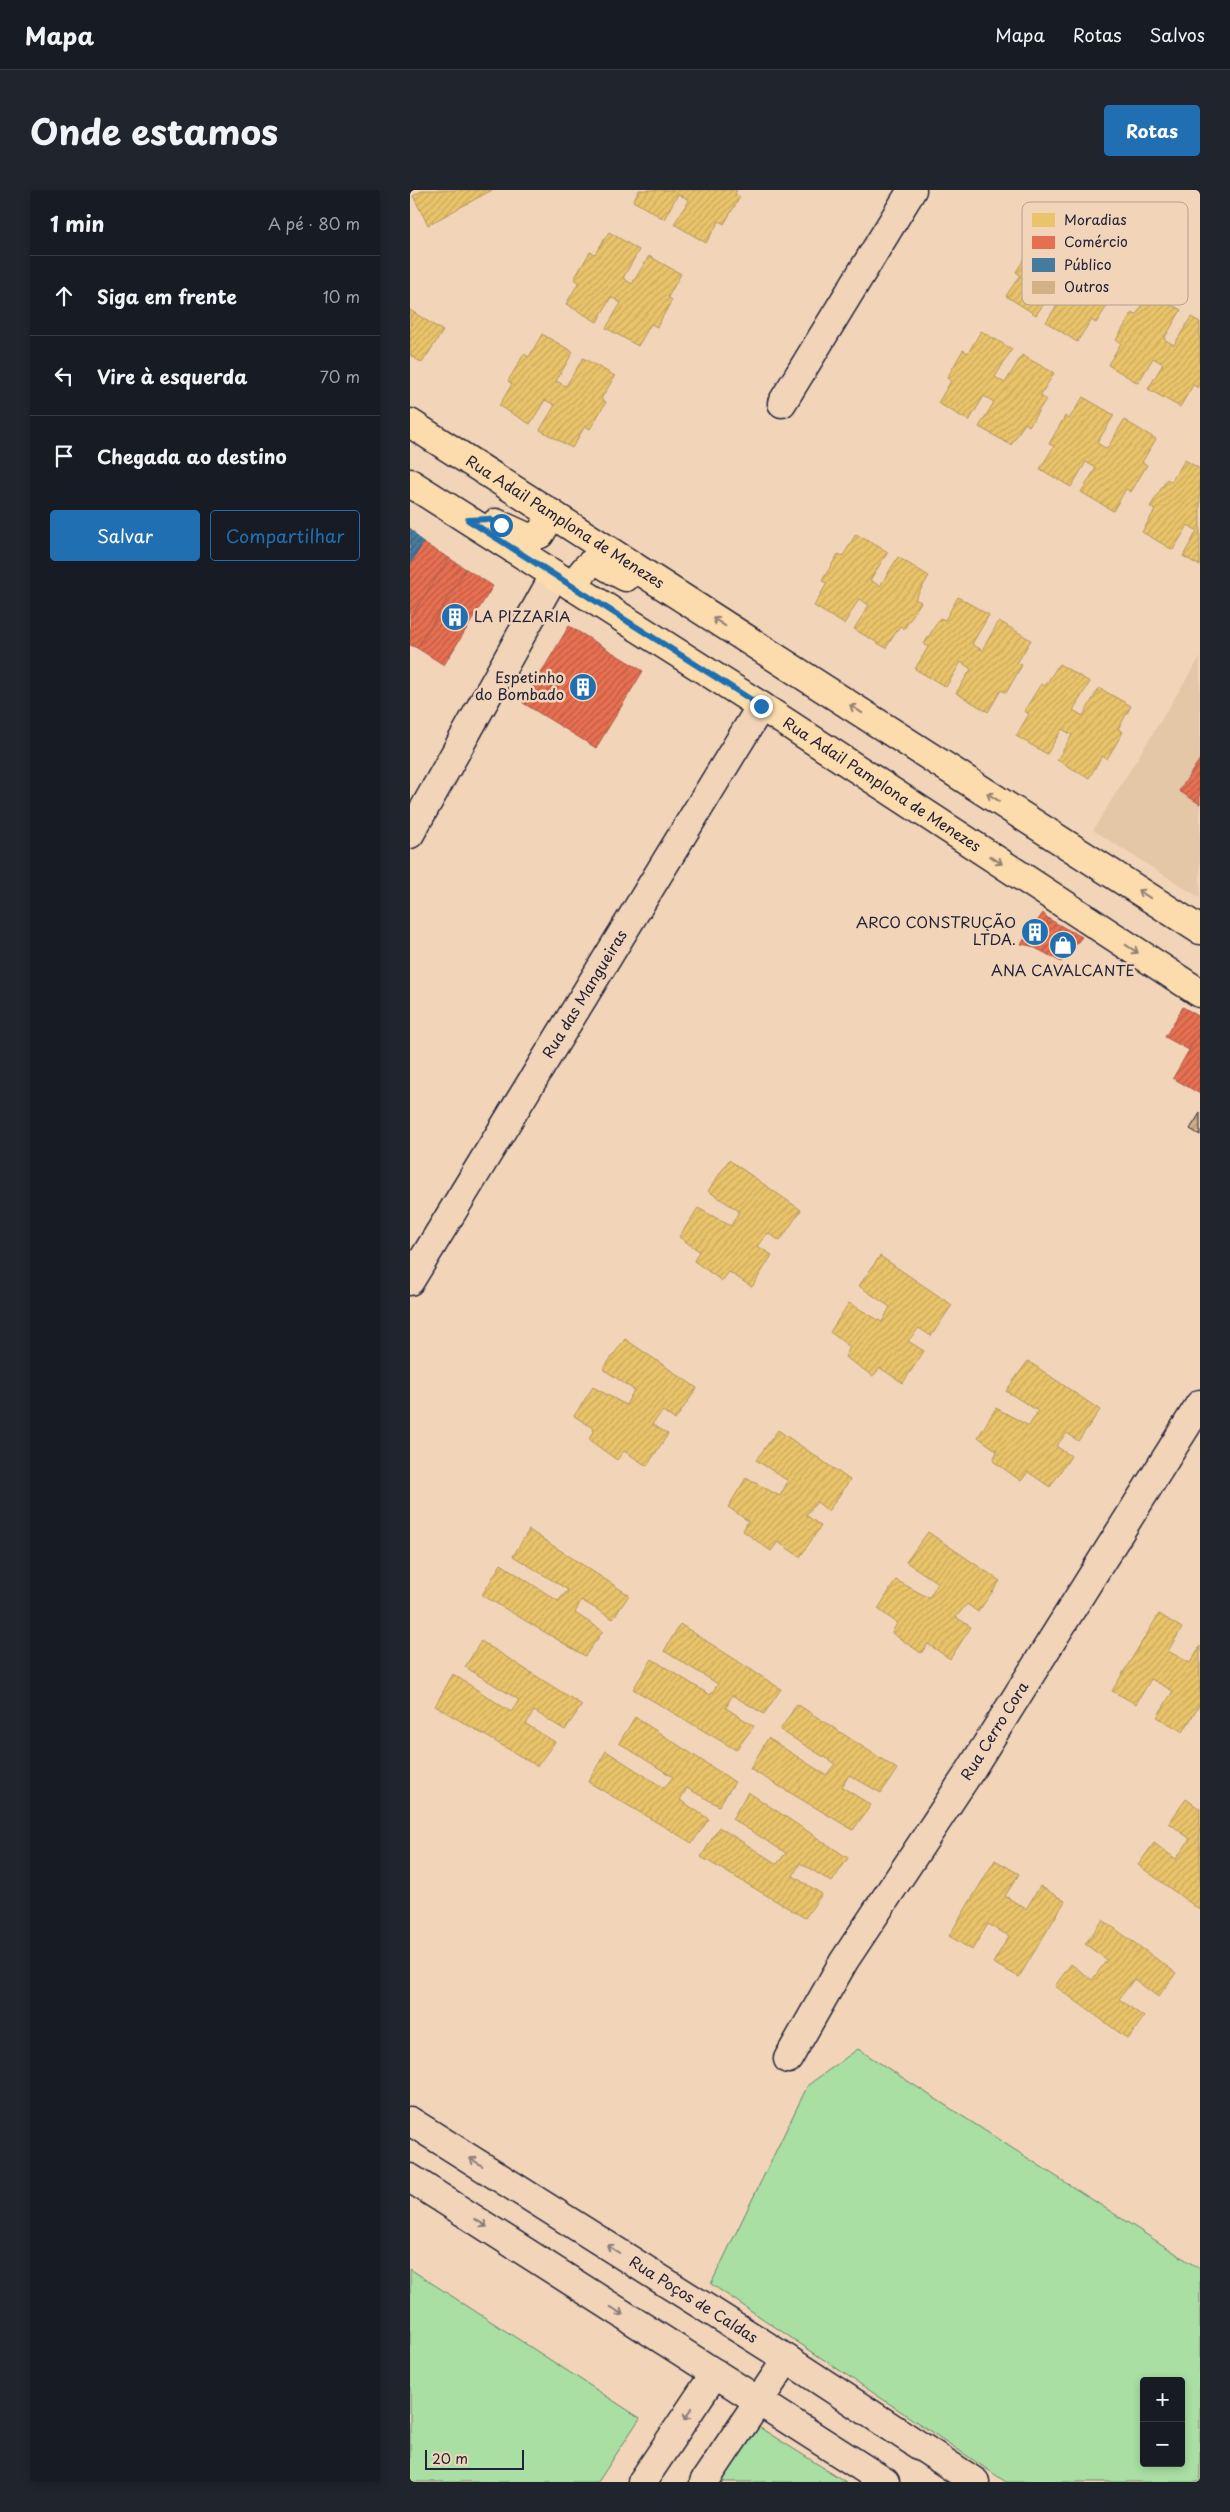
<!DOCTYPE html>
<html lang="pt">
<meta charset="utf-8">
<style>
body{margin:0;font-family:"Playpen Sans",sans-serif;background:#20242c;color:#f1f3f6}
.controls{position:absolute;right:15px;bottom:15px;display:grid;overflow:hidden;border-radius:5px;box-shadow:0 2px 8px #0003}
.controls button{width:45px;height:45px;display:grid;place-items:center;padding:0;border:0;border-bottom:1px solid #363941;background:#171b24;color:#f1f3f6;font:25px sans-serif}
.scale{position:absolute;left:15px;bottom:12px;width:99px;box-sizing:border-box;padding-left:5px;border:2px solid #22223b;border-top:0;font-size:14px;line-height:18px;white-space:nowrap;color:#22223b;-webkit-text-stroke:4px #f2d5b9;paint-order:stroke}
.stop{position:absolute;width:15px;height:15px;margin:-11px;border:4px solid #1f6fb2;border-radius:50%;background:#fff}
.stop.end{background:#1f6fb2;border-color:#fff;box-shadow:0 1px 5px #0008}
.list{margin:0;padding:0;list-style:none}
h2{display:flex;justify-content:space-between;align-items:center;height:65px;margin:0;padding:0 20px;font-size:21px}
h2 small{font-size:16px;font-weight:400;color:#9ea1a6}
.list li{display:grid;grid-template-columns:32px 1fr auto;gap:15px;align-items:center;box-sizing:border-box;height:80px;padding:0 20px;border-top:1px solid #363941}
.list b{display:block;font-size:19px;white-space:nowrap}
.list em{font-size:16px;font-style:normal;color:#9ea1a6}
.actions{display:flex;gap:10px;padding:15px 20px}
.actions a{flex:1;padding:11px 0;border:1px solid #1f6fb2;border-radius:5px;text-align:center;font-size:18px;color:#1f6fb2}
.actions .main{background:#1f6fb2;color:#fff}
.icon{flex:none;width:28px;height:28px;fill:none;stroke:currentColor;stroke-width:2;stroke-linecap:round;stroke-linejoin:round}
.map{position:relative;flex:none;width:790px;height:2292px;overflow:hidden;border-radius:5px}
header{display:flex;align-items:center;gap:30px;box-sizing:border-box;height:70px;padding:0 25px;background:#171b24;border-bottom:1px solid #363941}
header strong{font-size:24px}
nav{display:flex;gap:28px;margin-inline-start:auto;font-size:18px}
.intro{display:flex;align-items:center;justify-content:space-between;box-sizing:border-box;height:120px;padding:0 30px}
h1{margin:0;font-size:35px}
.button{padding:12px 22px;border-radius:5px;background:#1f6fb2;color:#fff;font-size:18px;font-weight:700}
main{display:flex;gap:30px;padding:0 30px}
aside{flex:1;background:#171b24;border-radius:5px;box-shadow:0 2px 8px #0003}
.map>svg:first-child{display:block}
</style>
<header>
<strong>Mapa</strong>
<nav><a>Mapa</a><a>Rotas</a><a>Salvos</a></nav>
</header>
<div class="intro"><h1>Onde estamos</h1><a class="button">Rotas</a></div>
<main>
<aside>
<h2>1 min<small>A pé · 80 m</small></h2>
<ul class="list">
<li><svg class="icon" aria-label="ahead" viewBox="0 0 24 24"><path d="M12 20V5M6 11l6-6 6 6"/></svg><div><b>Siga em frente</b></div><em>10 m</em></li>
<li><svg class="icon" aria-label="left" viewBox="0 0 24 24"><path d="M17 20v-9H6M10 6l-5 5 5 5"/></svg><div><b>Vire à esquerda</b></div><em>70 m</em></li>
<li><svg class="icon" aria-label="arrive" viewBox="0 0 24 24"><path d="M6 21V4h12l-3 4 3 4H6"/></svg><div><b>Chegada ao destino</b></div></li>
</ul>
<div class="actions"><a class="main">Salvar</a><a>Compartilhar</a></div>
</aside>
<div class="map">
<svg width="790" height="2292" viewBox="0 0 790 2292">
<defs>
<pattern id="homes-hatch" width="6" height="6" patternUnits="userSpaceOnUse" patternTransform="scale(1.25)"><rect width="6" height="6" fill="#e9c46a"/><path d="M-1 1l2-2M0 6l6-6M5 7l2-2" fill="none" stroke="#c8a85d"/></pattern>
<pattern id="shops-hatch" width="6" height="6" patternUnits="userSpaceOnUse" patternTransform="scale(1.25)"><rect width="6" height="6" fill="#e76f51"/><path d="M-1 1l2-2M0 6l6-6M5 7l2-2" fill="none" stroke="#bb5b44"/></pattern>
<pattern id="public-hatch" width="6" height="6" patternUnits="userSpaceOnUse" patternTransform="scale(1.25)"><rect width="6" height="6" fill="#457b9d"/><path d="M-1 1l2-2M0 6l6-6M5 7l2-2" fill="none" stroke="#396481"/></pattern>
<pattern id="building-hatch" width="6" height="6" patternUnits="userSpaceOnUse" patternTransform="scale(1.25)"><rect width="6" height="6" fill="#d2b185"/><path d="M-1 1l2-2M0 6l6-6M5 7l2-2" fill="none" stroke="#aa906e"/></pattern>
</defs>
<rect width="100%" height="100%" fill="#f2d5b9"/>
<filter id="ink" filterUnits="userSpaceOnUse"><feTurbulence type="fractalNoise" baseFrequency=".02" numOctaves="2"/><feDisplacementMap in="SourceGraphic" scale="10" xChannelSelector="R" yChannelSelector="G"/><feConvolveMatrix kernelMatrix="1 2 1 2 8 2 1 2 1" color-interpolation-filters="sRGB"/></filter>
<g filter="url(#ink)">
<!-- built -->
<polygon fill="#e4c7a7" points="790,467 790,708 683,640"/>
<!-- grass -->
<g fill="#a9dfa2" stroke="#66806e" fill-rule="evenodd">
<path d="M448,1859L790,2079V2292H596L301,2094L398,1895ZM734,2191H771V2273H734Z"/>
<polygon points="0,2079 230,2228 188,2292 0,2292"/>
<polygon points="344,2234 436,2292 306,2292"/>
</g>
<!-- homes -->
<g fill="url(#homes-hatch)" stroke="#ad935c">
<polygon points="13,0 82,0 18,35 3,6"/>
<polygon points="229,0 327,0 325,4 330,7 314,34 309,31 296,53 264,34 279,10 268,4 254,29 223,11"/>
<polygon points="642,36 672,55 654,83 663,89 682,62 713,82 698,104 703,107 686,133 681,130 667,152 636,132 652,108 642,102 626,125 596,106 610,85 606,82 623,55 627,58"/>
<polygon points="199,42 229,60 213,88 222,94 239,66 271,84 258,107 262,110 247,137 241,134 228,156 196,138 211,113 201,107 187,132 156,114 169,92 164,89 180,62 185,64"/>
<polygon points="740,103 771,120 754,149 764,155 781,127 790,132 790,194 788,198 783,195 770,217 738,199 753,174 743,168 728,193 698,175 711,153 706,150 722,123 726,125"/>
<polygon points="0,120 33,141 12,173 0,165"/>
<polygon points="571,141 602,159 585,187 595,193 612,165 644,183 630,206 636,209 619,236 615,233 601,255 569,237 584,212 574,206 559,231 528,213 541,191 537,188 553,160 558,163"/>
<polygon points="132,144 163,162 146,191 156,196 173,168 205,186 191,209 196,212 180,239 175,236 162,258 130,240 145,215 135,210 120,234 89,216 102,194 98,191 114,164 119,167"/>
<polygon points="673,207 704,225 687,253 697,259 714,230 746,249 732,272 737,275 721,302 716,299 703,321 671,302 686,278 676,272 661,297 630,279 644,256 639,254 655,226 659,229"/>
<polygon points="775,270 790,279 790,376 773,366 787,341 778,335 763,360 732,342 745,320 740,317 757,289 761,292"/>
<polygon points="446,344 478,362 460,390 470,396 488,367 519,386 505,409 511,412 494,439 490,436 476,458 444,439 459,415 449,409 434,434 404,416 417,393 412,391 428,364 433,366"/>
<polygon points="548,407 579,425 562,454 572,460 589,431 621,450 607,473 612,475 596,503 591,500 578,522 546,503 561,479 551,472 536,497 505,479 518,457 514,454 530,428 535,430"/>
<polygon points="649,474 680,492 663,520 673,526 689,498 721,516 708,539 713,542 697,569 692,566 679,588 647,570 662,545 652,539 637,564 606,546 619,524 614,521 631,494 635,496"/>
<polygon points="319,970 391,1020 370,1051 358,1043 347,1056 362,1065 342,1097 319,1082 312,1091 284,1071 289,1061 269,1047 288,1018 321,1036 329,1021 298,1001"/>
<polygon points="470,1066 542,1115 521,1146 509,1138 498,1151 514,1161 493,1193 470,1178 463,1186 435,1167 440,1157 420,1142 439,1113 472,1132 480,1117 449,1096"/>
<polygon points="215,1149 287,1198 265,1230 253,1221 242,1234 258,1244 237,1276 214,1261 207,1270 179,1250 184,1239 164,1226 183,1197 216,1215 224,1200 193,1179"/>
<polygon points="618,1171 690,1220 668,1251 657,1243 646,1256 661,1266 640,1297 618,1282 611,1291 583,1271 587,1261 568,1247 586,1218 619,1236 628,1221 596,1201"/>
<polygon points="368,1240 440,1290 418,1321 407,1312 396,1325 411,1336 390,1367 368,1352 361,1361 333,1341 338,1331 318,1317 336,1288 370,1306 378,1291 346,1270"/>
<polygon points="119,1340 219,1405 203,1429 171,1410 165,1423 193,1441 175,1466 72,1405 91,1374 148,1411 158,1400 103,1366"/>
<polygon points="518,1342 590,1391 568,1422 557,1414 546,1427 561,1437 540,1469 518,1454 511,1463 482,1443 487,1433 468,1419 486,1390 519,1408 528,1393 496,1372"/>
<polygon points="749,1424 772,1438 758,1461 780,1473 790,1456 790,1514 773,1542 747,1527 763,1501 741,1489 726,1514 702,1501"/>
<polygon points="270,1434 371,1499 354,1524 322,1505 316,1518 344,1536 326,1560 223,1499 242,1469 300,1505 308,1494 254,1461"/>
<polygon points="71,1451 172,1515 155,1540 124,1521 116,1534 145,1552 127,1576 25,1516 43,1484 101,1522 109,1510 55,1477"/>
<polygon points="387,1514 487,1579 471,1603 439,1585 432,1597 461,1615 443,1640 340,1579 358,1548 416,1585 425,1574 370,1540"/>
<polygon points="225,1527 325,1592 309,1616 277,1598 270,1610 299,1629 282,1653 178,1592 196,1561 254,1598 263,1587 209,1553"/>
<polygon points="338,1602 438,1668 422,1692 390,1673 383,1686 412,1704 395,1728 291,1667 309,1637 367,1674 376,1663 322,1629"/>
<polygon points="776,1609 790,1619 790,1720 728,1675 744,1653 766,1669 780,1649 759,1633"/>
<polygon points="585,1670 609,1684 595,1706 616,1719 630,1696 655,1711 609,1787 583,1773 599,1746 578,1734 562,1760 539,1746"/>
<polygon points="693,1730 766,1783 748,1807 724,1789 709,1809 734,1827 718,1849 645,1796 661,1774 682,1790 697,1770 675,1754"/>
</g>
<!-- shops -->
<g fill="url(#shops-hatch)" stroke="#ac584a">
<polygon points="13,353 39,368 0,428 0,374"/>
<polygon points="39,368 56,379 7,458 0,455 0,428"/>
<polygon points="56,379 83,396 34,475 7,458"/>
<polygon points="159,436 233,481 186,558 113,513"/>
<polygon points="790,569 790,614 769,601"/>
<polygon points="633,723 639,729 621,756 611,754"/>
<polygon points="639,729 655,738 633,762 621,756"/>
<polygon points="655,738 672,747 651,772 633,762"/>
<polygon points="773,817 790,827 790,841 779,860 755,847"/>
<polygon points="790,841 790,904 763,888"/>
</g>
<!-- public -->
<polygon fill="url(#public-hatch)" stroke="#3a6080" points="0,338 13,353 0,374"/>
<!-- building -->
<polygon fill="url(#building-hatch)" stroke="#22223b" points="790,923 790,945 780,939"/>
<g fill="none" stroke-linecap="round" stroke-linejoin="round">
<!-- minor casing -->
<g stroke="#22223b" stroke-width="31">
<g id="minor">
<polyline points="372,213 502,0"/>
<polyline points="0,644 144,386"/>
<path id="s1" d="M0,1091L351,516"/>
<path id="s2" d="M378,1869L434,1771L560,1581L790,1214"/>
<path id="s3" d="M0,1931L377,2169L565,2292"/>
<polyline points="0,1988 475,2292"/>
<polyline points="232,2292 305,2183"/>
<polyline points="294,2292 377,2169"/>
</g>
</g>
<!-- major casing -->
<g stroke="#22223b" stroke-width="31">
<g id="major">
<path id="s4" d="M0,233L790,740"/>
<path id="s5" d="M0,293L351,516L790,803"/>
<polyline points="86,333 119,348 130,344 142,324"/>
<path d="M162,396C189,360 182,371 216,387"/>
</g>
</g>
<!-- minor -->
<use href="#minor" stroke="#f2d5b9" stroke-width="28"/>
<!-- major -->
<use href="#major" stroke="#fcdcac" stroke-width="28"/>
</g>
<!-- one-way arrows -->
<defs><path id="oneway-shaft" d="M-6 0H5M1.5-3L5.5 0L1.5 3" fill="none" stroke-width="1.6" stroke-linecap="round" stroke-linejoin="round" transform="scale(1.25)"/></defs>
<g stroke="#8f7f74">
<use href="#oneway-shaft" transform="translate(309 432) rotate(-147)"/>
<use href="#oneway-shaft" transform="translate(446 519) rotate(-147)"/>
<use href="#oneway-shaft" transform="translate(583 607) rotate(-147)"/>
<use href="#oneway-shaft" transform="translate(586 670) rotate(33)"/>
<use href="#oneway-shaft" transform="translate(734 704) rotate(-147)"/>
<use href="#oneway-shaft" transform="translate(722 759) rotate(33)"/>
</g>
<g stroke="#8a7c7a">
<use href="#oneway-shaft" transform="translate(66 1972) rotate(-148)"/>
<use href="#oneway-shaft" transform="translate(71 2033) rotate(33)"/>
<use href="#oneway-shaft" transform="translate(203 2059) rotate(-148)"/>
<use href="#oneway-shaft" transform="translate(207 2121) rotate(33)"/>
<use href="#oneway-shaft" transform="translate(278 2224) rotate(124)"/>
</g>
</g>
<g fill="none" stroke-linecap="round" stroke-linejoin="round" filter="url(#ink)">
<!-- route -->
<polyline stroke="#1f6fb2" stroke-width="6" points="91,335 78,329 58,330 351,516"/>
</g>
<!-- icons -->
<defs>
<g id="building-disc" transform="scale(1.4375)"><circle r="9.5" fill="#1f6fb2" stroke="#f2d5b9"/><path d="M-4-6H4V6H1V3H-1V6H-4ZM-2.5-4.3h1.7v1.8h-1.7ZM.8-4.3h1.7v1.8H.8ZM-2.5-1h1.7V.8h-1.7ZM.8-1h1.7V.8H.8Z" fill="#fff"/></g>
<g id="shop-disc" transform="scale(1.4375)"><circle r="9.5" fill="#1f6fb2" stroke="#f2d5b9"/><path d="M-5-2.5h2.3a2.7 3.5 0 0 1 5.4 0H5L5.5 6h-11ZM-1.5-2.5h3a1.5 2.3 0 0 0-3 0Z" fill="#fff"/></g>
</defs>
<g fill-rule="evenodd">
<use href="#building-disc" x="45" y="427"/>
<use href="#building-disc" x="173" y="497"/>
<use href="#building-disc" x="625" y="742"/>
<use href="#shop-disc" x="653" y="755"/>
</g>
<g text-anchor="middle" stroke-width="5" stroke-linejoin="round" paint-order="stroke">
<!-- street labels -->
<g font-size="15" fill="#22223b" stroke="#f2d5b9">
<text dy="5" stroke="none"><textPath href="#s4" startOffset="184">Rua Adail Pamplona de Menezes</textPath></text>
<text dy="5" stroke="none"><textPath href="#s5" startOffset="560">Rua Adail Pamplona de Menezes</textPath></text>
<text dy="5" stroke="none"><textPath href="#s1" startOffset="336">Rua das Mangueiras</textPath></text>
<text dy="5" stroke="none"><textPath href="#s2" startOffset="388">Rua Cerro Cora</textPath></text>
<text dy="5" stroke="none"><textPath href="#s3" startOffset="335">Rua Poços de Caldas</textPath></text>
</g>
<!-- poi labels -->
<g font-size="15" fill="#22223b" stroke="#f2d5b9" text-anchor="end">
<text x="64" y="432" text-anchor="start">LA PIZZARIA</text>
<text x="154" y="493">Espetinho<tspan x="154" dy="17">do Bombado</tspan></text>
<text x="606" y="738">ARCO CONSTRUÇÃO<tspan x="606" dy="17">LTDA.</tspan></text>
<text x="653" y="786" text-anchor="middle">ANA CAVALCANTE</text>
</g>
</g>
<!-- legend -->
<rect x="612" y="12" width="166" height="103" rx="8" fill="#f2d5b9" stroke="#b49f93" stroke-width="1"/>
<rect x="622" y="23" width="23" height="14" fill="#e9c46a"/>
<rect x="622" y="46" width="23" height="13" fill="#e76f51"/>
<rect x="622" y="68" width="23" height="14" fill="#457b9d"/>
<rect x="622" y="91" width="23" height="13" fill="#d2b185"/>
<g font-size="14" fill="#22223b">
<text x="654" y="35">Moradias</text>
<text x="654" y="57">Comércio</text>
<text x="654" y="80">Público</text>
<text x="654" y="102">Outros</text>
</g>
</svg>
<div class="controls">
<button>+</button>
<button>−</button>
</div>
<div class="scale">20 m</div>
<div class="stop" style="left:91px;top:335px"></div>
<div class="stop end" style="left:351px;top:516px"></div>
</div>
</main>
